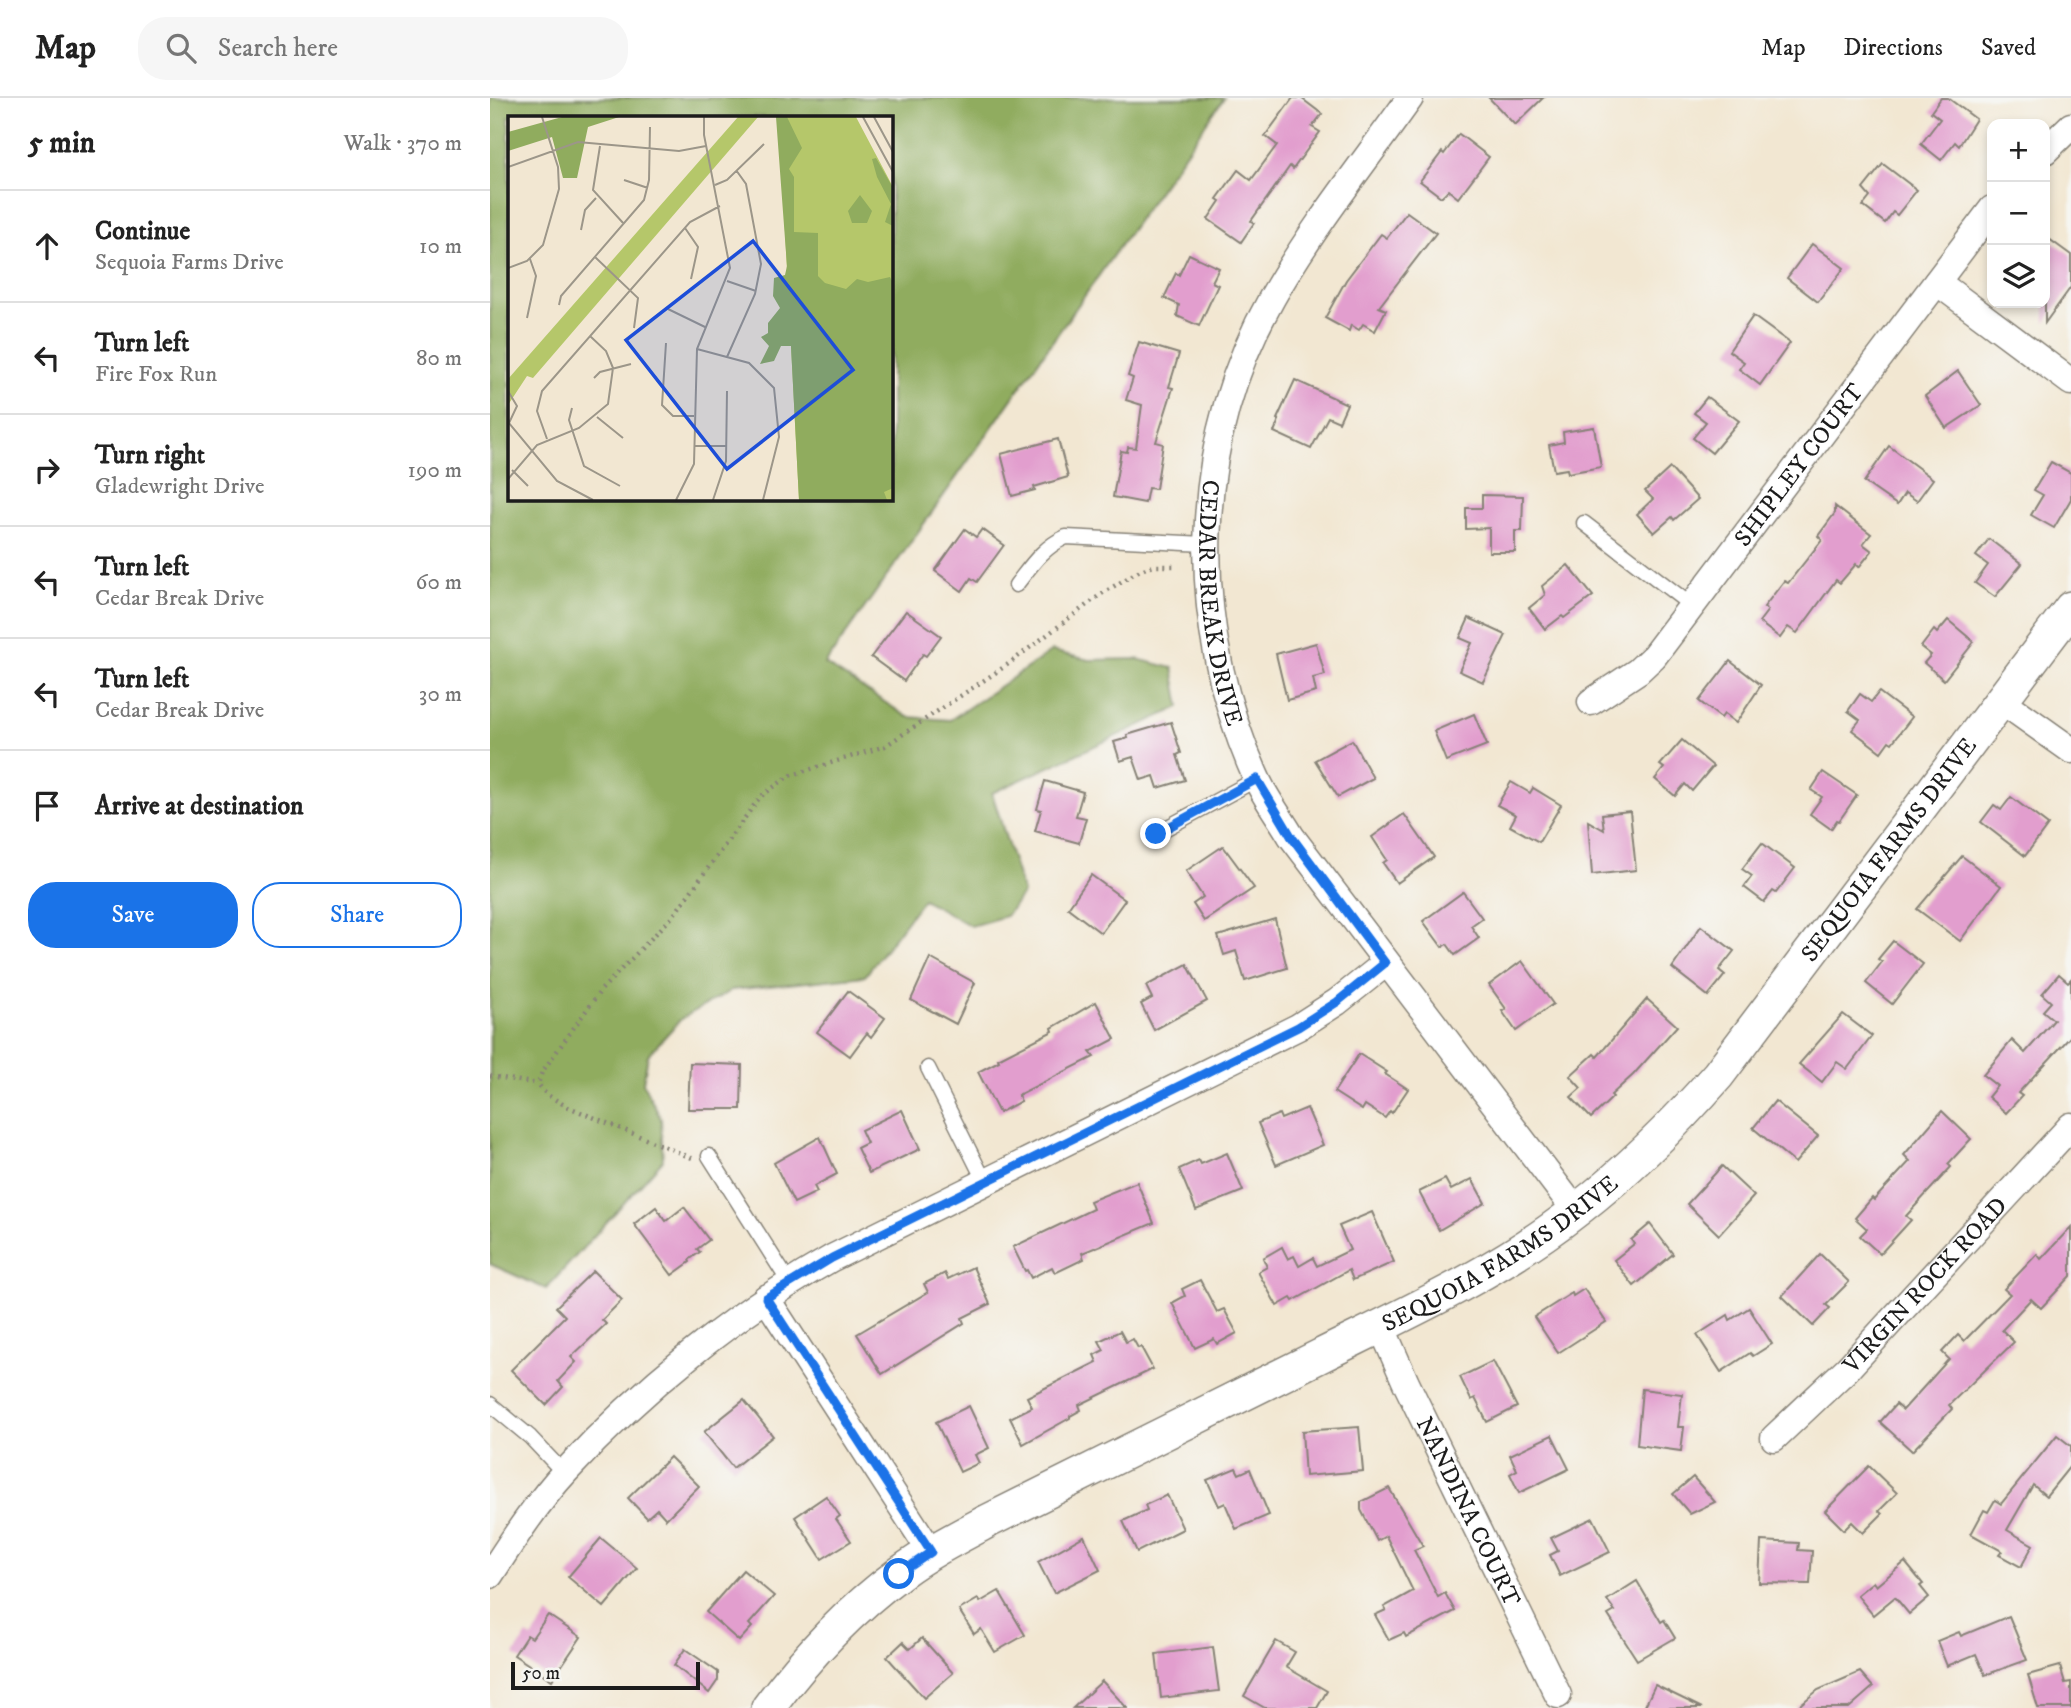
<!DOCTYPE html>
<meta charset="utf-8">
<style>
body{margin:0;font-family:"IM FELL DW Pica",serif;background:#f6f6f6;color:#222}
.controls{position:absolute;right:21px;top:21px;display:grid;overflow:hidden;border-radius:14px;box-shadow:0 4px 10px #0003}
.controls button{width:63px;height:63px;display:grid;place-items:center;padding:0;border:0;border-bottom:2px solid #e0e0e0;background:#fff;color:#222;font:35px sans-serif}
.scale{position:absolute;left:21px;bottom:18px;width:189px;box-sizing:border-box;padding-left:7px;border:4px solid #1c1c1c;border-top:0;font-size:19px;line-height:24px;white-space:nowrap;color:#1c1c1c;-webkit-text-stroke:5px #f6f6f2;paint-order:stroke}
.stop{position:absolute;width:21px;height:21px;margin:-16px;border:5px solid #1a73e8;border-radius:50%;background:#fff}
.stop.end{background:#1a73e8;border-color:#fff;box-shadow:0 2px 7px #0008}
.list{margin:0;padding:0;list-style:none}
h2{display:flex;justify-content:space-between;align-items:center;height:91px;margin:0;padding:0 28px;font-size:30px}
h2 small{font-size:23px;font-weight:400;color:#767676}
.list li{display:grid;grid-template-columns:46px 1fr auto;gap:21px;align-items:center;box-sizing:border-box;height:112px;padding:0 28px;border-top:2px solid #e0e0e0}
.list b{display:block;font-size:26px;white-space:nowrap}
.list p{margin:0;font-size:23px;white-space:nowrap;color:#767676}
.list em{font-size:23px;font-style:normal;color:#767676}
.actions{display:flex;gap:14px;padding:21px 28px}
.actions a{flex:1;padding:16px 0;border:2px solid #1a73e8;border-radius:28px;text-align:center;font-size:24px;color:#1a73e8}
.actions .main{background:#1a73e8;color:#fff}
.icon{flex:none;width:38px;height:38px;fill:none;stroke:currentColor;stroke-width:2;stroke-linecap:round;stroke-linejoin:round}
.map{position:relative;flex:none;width:1581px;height:1610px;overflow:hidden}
header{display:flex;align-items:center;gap:42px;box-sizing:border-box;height:98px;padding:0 35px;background:#fff;border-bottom:2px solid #e0e0e0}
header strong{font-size:33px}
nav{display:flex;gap:38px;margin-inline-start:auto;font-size:24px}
.search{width:490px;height:63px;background:#f6f6f6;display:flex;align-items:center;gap:18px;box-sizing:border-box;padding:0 24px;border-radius:28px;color:#767676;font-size:26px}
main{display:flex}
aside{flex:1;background:#fff}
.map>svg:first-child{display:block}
</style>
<header>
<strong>Map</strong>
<div class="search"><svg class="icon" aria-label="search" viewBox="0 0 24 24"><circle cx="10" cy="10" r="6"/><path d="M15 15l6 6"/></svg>Search here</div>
<nav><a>Map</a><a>Directions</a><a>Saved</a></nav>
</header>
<main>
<aside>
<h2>5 min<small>Walk · 370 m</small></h2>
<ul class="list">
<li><svg class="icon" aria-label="ahead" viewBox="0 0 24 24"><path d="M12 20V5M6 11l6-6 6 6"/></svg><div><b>Continue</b><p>Sequoia Farms Drive</p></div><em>10 m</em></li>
<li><svg class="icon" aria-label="left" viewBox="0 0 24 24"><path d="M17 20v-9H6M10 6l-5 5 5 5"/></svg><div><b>Turn left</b><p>Fire Fox Run</p></div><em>80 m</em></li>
<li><svg class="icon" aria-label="right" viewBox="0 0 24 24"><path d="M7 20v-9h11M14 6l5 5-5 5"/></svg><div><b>Turn right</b><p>Gladewright Drive</p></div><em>190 m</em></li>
<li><svg class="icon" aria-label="left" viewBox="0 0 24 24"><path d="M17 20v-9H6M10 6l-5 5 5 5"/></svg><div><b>Turn left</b><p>Cedar Break Drive</p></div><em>60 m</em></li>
<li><svg class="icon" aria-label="left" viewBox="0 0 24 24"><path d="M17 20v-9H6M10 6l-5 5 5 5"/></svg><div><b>Turn left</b><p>Cedar Break Drive</p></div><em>30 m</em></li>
<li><svg class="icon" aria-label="arrive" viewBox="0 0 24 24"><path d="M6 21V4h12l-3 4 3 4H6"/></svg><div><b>Arrive at destination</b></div></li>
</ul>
<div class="actions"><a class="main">Save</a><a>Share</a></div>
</aside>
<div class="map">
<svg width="1581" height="1610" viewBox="0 0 1581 1610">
<rect width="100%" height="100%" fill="#f6f6f2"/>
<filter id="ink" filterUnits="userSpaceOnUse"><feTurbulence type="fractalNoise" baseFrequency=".0143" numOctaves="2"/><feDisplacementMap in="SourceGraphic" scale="14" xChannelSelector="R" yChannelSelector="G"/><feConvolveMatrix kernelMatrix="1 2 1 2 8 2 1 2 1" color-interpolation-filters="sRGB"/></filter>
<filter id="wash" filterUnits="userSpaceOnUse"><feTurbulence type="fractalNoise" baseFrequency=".00686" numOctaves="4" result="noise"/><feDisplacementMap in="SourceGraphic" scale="28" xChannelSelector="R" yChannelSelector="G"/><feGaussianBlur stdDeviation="1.57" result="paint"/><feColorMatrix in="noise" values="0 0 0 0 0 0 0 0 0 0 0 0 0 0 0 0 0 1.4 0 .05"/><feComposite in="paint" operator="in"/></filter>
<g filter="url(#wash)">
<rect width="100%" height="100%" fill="#f2e7d2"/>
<!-- forest -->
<path fill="#90ac5e" stroke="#56643d" stroke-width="2" fill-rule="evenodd" d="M0,0H734L335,566L418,619L460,622L562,553L599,562L647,561L683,570L690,609L502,695L533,795L516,818L481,828L433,801L375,878L242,892L191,921L158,957L153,985L171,1021L173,1062L56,1191L0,1166ZM19,19H401V401H19Z"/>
<g id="blocks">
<!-- building -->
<g fill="#e29ece">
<polygon points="803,0 811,0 832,16 822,29 830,34 803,71 800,68 761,123 764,125 751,144 718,121 730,103 727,101 748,72 761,82 787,47 775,38"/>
<polygon points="999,0 1053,0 1025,27"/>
<polygon points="1451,0 1458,0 1486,21 1469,48 1465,44 1451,62 1431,46 1450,21 1441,14"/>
<polygon points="969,36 999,59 968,100 958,92 951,99 930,83 952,54 954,56"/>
<polygon points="1393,66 1427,92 1407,117 1403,114 1395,125 1373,108 1380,99 1373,91"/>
<polygon points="917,114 946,135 889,209 896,212 885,233 873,226 869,232 861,227 859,233 835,220 856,182 891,136 897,140"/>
<polygon points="1555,138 1581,157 1581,189 1555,225"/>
<polygon points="1322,146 1354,170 1328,204 1297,180"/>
<polygon points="699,156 729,170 722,184 728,187 709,228 687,218 689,207 674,200 686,175 689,177"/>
<polygon points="1263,218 1300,245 1270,287 1249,271 1254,264 1239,253"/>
<polygon points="649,244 689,256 679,289 683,290 666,344 673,346 666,391 658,390 655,405 623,399 631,353 637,354 638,349 646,350 652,307 636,302 643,280 638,278"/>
<polygon points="1468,273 1491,307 1456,330 1435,298"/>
<polygon points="805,282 857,306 849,324 838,319 821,351 784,334 789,322 787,321"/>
<polygon points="1217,299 1249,323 1222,355 1203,340 1216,324 1204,315"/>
<polygon points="1104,329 1111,369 1078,375 1077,371 1064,373 1059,347 1074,344 1073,334"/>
<polygon points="568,341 578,379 544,389 545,392 522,398 511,356"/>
<polygon points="1399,348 1443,381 1427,403 1415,395 1407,407 1374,384"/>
<polygon points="1561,364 1581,375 1581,401 1564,430 1541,417 1553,397 1544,392"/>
<polygon points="1180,370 1208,401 1184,422 1182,419 1164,435 1147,416 1163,401 1155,393"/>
<polygon points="992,397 1033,398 1032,433 1025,433 1025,454 999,454 999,430 976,431 976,410 992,410"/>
<polygon points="1345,408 1381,436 1373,446 1382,453 1369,469 1366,466 1350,485 1346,482 1307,535 1298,529 1290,540 1269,524 1278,512 1274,509 1294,483 1298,485 1332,442 1328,438 1345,415"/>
<polygon points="475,431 486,439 492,431 514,447 487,484 481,480 472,493 445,473"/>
<polygon points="1499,441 1532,466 1505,499 1485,485 1498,467 1486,458"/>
<polygon points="1078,467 1103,498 1074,520 1072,518 1055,531 1039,510 1055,497 1052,488"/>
<polygon points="416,513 451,538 436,558 433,556 414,583 381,559"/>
<polygon points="979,520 1016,537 993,584 969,573 982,545 970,540"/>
<polygon points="1458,522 1484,544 1454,582 1434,565 1441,557 1431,549 1444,532 1447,535"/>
<polygon points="826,545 835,577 823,580 826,594 797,602 786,556"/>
<polygon points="1240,563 1271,587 1246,625 1234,616 1231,620 1209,603"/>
<polygon points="1389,594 1422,619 1402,645 1399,643 1391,654 1362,632 1370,622 1358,613 1370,596 1381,604"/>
<polygon points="984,616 997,647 956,663 944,633"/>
<polygon points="681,624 691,655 687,657 695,682 668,690 664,678 651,682 643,659 630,663 624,644 638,640 637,637"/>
<polygon points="862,642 883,680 848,699 825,662"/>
<polygon points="1192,642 1223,668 1202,693 1195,686 1185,698 1165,681 1174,670 1170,667"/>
<polygon points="1333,674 1367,697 1349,723 1347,722 1341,731 1320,716 1332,699 1321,692"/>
<polygon points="555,683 593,694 586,718 596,720 589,745 545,733 551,712 547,711"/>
<polygon points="1021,684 1040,695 1043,690 1071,707 1049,744 1020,728 1026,717 1007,707"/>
<polygon points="1521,699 1558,727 1535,758 1491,724 1504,707 1511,712"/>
<polygon points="1140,713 1146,772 1102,777 1098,723 1114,732 1112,716"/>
<polygon points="914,716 944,759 907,785 893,765 897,762 882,739"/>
<polygon points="1272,745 1305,770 1286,795 1283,793 1274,804 1254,789 1262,778 1252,771"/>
<polygon points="733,748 764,790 714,823 703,806 713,799 696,773"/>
<polygon points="1472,758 1511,788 1470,843 1427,811"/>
<polygon points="601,777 635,802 611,835 578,810"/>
<polygon points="973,794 992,820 981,828 989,840 965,857 957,846 952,849 933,823"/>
<polygon points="785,821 797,870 755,883 746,853 734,857 728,838"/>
<polygon points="1211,828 1244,853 1229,872 1235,877 1218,898 1182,870"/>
<polygon points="1403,843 1433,866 1402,906 1376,885 1392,864 1388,861"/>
<polygon points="440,860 485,885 466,926 421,902"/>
<polygon points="1032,863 1063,906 1026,933 1012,913 1016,911 999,887"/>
<polygon points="697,866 717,903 664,932 651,906 662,900 656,888"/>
<polygon points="1569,876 1578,884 1581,881 1581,938 1528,995 1532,998 1516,1015 1498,999 1507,988 1493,977 1522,942 1535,955 1564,922 1553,913 1561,904 1552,896"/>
<polygon points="358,893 395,920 381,939 377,935 360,958 327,934"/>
<polygon points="1157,901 1187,928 1143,977 1121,997 1123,999 1101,1020 1081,999 1091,990 1080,978 1104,956 1107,959"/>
<polygon points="606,904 625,941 600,954 604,959 528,997 531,1003 509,1015 488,974 509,963 508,961 563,933 562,930"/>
<polygon points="1353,916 1382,938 1357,971 1347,964 1332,984 1309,966"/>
<polygon points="869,956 897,974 895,976 918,991 902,1015 900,1013 895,1020 875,1007 872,1012 844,994"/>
<polygon points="200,965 252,967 251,1011 198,1011"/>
<polygon points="1285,1003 1328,1038 1305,1065 1263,1030"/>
<polygon points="817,1010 833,1047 786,1067 768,1025 789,1016 791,1021"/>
<polygon points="412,1012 430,1051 379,1075 367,1050 377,1045 371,1032"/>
<polygon points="1452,1013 1481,1041 1458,1066 1461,1069 1416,1118 1421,1122 1390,1156 1370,1138 1377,1131 1365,1120 1382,1100 1384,1102 1420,1063 1414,1057"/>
<polygon points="330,1039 347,1076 324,1088 327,1094 304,1105 284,1065"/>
<polygon points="737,1055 753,1093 706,1112 689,1071 709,1062 711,1066"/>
<polygon points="1232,1068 1264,1098 1229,1137 1197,1106"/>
<polygon points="955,1081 961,1092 982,1081 995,1105 949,1132 929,1094"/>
<polygon points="647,1084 664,1125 592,1155 594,1161 565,1175 562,1169 541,1180 537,1172 535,1173 523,1149 603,1111 600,1103"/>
<polygon points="166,1109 176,1123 194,1109 219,1142 207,1151 210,1154 199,1162 200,1164 182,1177 144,1126"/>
<polygon points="882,1114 904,1164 863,1182 859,1172 803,1203 801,1200 787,1208 768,1174 777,1169 773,1160 792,1149 798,1161 804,1158 809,1168 823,1160 827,1168 860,1152 849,1128"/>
<polygon points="1160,1126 1183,1156 1144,1188 1124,1162 1144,1146 1141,1142"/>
<polygon points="1581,1129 1581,1178 1551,1210 1541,1201 1512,1232 1524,1244 1459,1307 1462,1311 1422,1353 1390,1324 1406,1306 1413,1312 1459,1261 1452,1254 1468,1237 1474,1243 1520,1196 1514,1191 1547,1156 1551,1161"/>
<polygon points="1330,1156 1359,1184 1336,1207 1340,1210 1323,1228 1292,1198"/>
<polygon points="483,1169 500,1206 472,1220 474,1225 392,1276 367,1236 438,1194 434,1186 455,1175 458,1181"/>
<polygon points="103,1173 132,1202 112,1222 116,1226 81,1259 86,1264 68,1283 73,1289 56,1307 21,1272 75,1218 66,1209"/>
<polygon points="710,1182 727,1214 734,1211 747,1235 727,1246 724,1241 705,1250 682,1205 695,1198 692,1191"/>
<polygon points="1094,1191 1116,1224 1068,1255 1044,1219 1082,1195 1083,1198"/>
<polygon points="1259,1210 1282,1246 1263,1258 1260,1255 1231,1274 1207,1237 1238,1217 1240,1222"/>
<polygon points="630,1233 636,1244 643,1241 648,1250 651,1249 663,1271 589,1307 591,1312 580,1318 580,1320 533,1346 520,1320 542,1309 537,1299 607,1264 604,1257 614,1252 609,1243"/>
<polygon points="1003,1263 1027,1309 997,1324 985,1300 981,1302 970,1279"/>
<polygon points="1152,1291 1192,1296 1188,1329 1194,1329 1191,1353 1147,1347"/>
<polygon points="254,1302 283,1338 243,1370 214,1334"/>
<polygon points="479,1308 499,1350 485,1357 489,1365 470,1374 446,1324"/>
<polygon points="869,1329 873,1373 815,1378 812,1333"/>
<polygon points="1062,1337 1079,1371 1029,1395 1020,1376 1027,1372 1020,1357"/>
<polygon points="1567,1337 1581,1348 1581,1367 1556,1398 1543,1387 1517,1432 1543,1447 1531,1469 1509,1457 1512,1453 1481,1436 1494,1412 1498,1414 1505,1402 1511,1406"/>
<polygon points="180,1359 209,1388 176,1421 167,1411 157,1420 138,1400"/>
<polygon points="1379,1368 1407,1395 1389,1413 1392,1416 1373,1435 1362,1424 1354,1432 1335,1413"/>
<polygon points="746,1370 749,1376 760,1371 779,1417 746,1431 735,1405 729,1408 717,1382"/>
<polygon points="1203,1379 1225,1404 1200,1416 1183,1396"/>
<polygon points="899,1390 933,1448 924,1452 948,1499 955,1495 965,1513 916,1539 914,1535 899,1542 885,1517 896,1512 894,1509 923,1493 896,1438 887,1443 871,1412 871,1404"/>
<polygon points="677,1397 693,1431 647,1454 633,1423 657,1412 655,1407"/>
<polygon points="336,1398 350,1418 346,1421 361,1443 332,1461 305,1419"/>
<polygon points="1103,1420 1120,1454 1070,1478 1060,1457 1068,1453 1061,1440"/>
<polygon points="594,1438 610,1472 564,1495 548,1464"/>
<polygon points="111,1440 147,1470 114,1509 78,1479"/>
<polygon points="1271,1443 1309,1445 1308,1452 1322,1453 1320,1486 1269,1485"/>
<polygon points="1415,1464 1433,1486 1430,1488 1439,1499 1419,1516 1405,1499 1383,1517 1367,1497 1383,1484 1386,1488"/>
<polygon points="253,1472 284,1498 259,1526 262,1529 249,1543 216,1514"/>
<polygon points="1147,1483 1171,1524 1174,1522 1185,1540 1147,1562 1118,1517 1125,1513 1117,1502"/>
<polygon points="509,1493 535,1537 505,1554 491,1531 484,1536 469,1512 488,1501 490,1504"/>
<polygon points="58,1517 91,1539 62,1582 24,1557 37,1537 42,1540"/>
<polygon points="1519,1518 1537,1562 1495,1577 1486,1556 1457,1568 1447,1543 1469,1534 1471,1538"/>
<polygon points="432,1540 463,1575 434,1600 397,1559 413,1544 420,1551"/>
<polygon points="786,1543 805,1554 796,1569 837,1593 827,1610 775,1610 754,1598"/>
<polygon points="723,1549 729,1593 671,1600 666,1556"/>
<polygon points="195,1551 228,1574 228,1582 219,1595 184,1567"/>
<polygon points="1570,1568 1575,1585 1581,1584 1581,1610 1548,1610 1538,1577"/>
<polygon points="1370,1574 1383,1589 1359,1610 1306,1610 1328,1592"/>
<polygon points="612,1583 637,1610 583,1610"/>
<polygon points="1165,1587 1212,1610 1154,1610"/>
</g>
</g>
</g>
<g filter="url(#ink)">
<use href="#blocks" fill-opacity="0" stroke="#878277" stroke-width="2"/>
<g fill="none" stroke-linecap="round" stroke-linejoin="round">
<!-- service casing -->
<g stroke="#878277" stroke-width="17">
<g id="service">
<polyline points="1094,425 1202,508"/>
<path d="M526,487C541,468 553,449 576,439L715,446"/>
<polyline points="665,736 767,681"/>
<polyline points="438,970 495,1084"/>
<polyline points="219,1058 299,1184"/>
<polyline points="0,1306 40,1339 74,1375"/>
</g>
</g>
<!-- minor casing -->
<g stroke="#878277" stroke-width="29">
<g id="minor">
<path id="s1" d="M920,0C874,65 821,131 782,200C699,347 698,527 766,679C775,700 790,719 801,738L1086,1113"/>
<polyline points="1555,53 1581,28"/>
<polyline points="1447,184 1581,284"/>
<polyline points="1512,603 1581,652"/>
<path id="s2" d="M1101,604L1148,573L1164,558L1502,111"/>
<polyline points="276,1200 441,1454"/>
<path id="s3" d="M891,1228L916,1285L1068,1597"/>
<path id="s4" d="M1284,1340L1357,1271L1581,1028"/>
<path d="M0,1477C22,1443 48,1403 76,1373C151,1291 245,1215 342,1160L808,929L847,904L896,865"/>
</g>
</g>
<!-- tertiary casing -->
<g stroke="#878277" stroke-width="36">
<g id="tertiary">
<path id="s5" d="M278,1610C315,1560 360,1512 410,1475C437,1455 468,1439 498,1423C609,1368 719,1313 830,1258C917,1215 1010,1173 1087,1112C1139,1072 1185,1026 1228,977L1581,510"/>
</g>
</g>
<!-- path -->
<g stroke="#878277" stroke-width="4.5" stroke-dasharray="2 5" stroke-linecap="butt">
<polyline points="0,978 48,986"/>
<polyline points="202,1060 76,1008 56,996 48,986 52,974 111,892 183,818 270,699 299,678 395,648 517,567 610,497 650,472 664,468 687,468"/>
</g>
<!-- service -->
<use href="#service" stroke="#fff" stroke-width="14"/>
<!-- minor -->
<use href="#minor" stroke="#fff" stroke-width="26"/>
<!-- tertiary -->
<use href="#tertiary" stroke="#fff" stroke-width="33"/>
</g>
</g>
<g fill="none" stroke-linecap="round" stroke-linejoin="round" filter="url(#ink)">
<!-- route -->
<polyline stroke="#1a73e8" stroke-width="9" points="409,1476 441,1454 276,1200 342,1160 808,929 847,904 895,865 801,738 767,681 666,736"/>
</g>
<g text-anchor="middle" stroke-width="7" stroke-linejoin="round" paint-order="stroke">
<!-- street labels -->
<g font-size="24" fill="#1c1c1c" stroke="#f6f6f2">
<text dy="8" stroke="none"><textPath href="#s2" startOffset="318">SHIPLEY COURT</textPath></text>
<text dy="8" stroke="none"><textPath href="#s1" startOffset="560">CEDAR BREAK DRIVE</textPath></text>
<text dy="8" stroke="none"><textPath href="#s5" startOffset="1437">SEQUOIA FARMS DRIVE</textPath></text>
<text dy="8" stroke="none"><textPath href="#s5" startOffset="870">SEQUOIA FARMS DRIVE</textPath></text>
<text dy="8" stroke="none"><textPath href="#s4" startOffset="215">VIRGIN ROCK ROAD</textPath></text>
<text dy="8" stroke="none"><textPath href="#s3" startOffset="205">NANDINA COURT</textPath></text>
</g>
</g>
<!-- overview -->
<g transform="translate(18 18)">
<rect width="385" height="385" fill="#f2e7d2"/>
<path d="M230,1H250L25,262L19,260L0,289V263ZM271,1H348L385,71V384H291Z" fill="#b5c76a"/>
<path d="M54,1H111L80,11L69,62H55L44,21L0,35V16ZM268,1H279L294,32L281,53L286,61V116L310,117V160L317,167L338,173L349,163L360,166L382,161L385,167V372L376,376L379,384H291L283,230H273L266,245L252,248L261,230L253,221L260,217V207L272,192L265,180L266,162L277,159L279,150ZM368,42L385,72V110L377,106L383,88L369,61L364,43ZM352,79L364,95L359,107H344L340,95Z" fill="#90ac5e"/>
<path fill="none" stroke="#9c9689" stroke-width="2" d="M355,1L385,56M366,1L385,36M92,30L85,74L116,108M0,51L70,26L171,35L198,30M116,64L140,72M207,69L219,64L256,28M177,112L190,131L183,163M73,114L77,94L88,82M87,141L130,182L126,212M0,152L19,145L35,129L51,73L50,51L34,1M219,165L248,175M51,189L53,180L136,84L141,64L142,11M160,193L197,211M19,202L28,160L22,143M158,227L154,289L165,300H186M189,233L241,247L266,272L271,321L255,384M219,241L247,178L253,148L238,68L228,54M86,262L92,256L123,248M0,275L9,290L1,307M64,292L61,304L76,350L112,370M89,301L115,322M0,306L49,365L85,384M39,323L29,295L34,275L182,106L212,90M187,330H218M4,354L20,370M0,363L29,329L71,312L100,288L105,252L98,235L82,220M168,384L186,348L189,233L222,152L196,19V1M205,384L218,345L219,275"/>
<path fill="#1d4ed8" fill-opacity="0.15" stroke="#1d4ed8" stroke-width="3.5" d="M245,125L345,254L219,353L118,224Z"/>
<rect width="385" height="385" fill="none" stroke="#1c1c1c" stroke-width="3.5"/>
</g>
</svg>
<div class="controls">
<button>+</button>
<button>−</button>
<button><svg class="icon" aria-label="layers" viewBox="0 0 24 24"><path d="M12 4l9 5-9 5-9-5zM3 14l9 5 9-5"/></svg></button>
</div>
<div class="scale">50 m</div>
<div class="stop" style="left:409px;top:1476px"></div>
<div class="stop end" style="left:666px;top:736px"></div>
</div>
</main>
